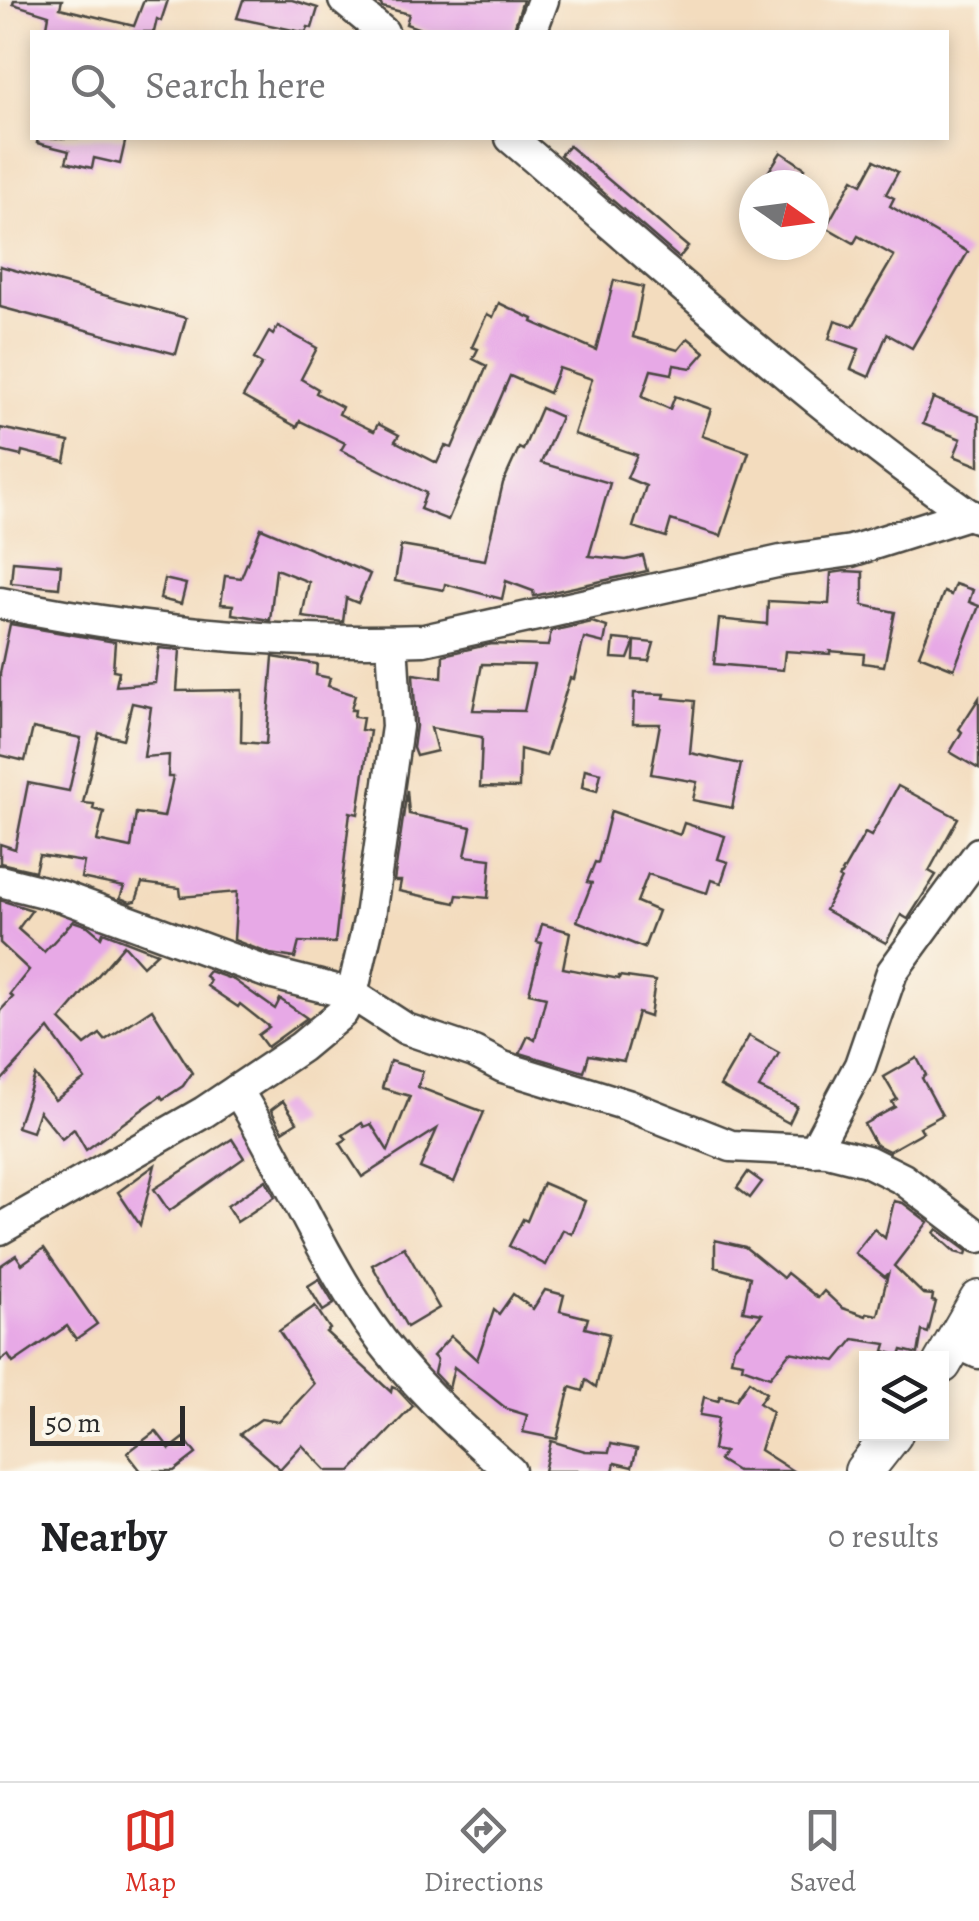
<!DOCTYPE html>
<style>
body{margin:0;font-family:Alegreya,serif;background:#f2f2f2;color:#202124}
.controls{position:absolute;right:30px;bottom:30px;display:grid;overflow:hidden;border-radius:0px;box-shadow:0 5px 15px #0003}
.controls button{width:90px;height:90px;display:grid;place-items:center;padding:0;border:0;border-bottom:2px solid #e0e0e0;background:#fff;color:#202124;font:50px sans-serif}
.compass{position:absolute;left:739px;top:170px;width:90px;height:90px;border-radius:50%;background:#fff;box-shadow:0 5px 15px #0003;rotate:104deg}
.scale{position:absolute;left:30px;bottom:25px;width:155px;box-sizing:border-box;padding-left:10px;border:5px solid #2b2b2b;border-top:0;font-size:28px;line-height:35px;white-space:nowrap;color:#2b2b2b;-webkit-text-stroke:8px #fbf7ec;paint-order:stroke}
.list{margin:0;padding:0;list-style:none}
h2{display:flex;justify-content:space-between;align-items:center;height:130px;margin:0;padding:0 40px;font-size:42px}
h2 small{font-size:32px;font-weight:400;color:#757577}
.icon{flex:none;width:55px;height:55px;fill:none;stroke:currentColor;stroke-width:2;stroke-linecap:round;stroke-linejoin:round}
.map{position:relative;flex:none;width:979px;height:1471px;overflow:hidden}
.search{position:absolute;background:#fff;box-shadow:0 5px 15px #0003;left:30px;right:30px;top:30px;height:110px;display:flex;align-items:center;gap:25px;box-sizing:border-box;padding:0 35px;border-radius:0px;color:#757577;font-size:38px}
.sheet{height:310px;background:#fff}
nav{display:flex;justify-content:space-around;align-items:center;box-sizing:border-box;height:140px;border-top:2px solid #e0e0e0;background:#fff;font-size:28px;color:#757577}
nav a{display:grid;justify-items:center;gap:5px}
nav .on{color:#d93025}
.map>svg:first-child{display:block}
</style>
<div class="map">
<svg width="979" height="1471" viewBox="0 0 979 1471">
<rect width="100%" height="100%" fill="#fbf7ec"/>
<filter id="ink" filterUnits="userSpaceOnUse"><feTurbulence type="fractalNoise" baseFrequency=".01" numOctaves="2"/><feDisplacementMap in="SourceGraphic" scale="20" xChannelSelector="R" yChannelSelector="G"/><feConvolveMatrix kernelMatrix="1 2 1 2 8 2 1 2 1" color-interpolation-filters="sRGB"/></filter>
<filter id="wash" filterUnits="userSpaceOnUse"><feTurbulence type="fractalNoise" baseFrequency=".0048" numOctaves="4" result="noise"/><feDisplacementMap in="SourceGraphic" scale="40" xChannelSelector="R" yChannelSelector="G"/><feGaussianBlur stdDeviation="2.25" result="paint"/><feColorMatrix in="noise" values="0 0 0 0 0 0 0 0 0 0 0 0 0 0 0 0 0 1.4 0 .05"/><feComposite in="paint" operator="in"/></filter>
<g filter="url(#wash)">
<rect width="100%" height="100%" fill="#f3dcbe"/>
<g id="blocks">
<!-- building -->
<g fill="#e7a9e6" fill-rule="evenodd">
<polygon points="14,0 62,0 60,8 134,26 144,0 168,0 161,21 157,19 154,32 46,32 49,15 13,4"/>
<polygon points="243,0 292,0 318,8 312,28 308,27 306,32 302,32 237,18"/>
<polygon points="379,0 523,0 513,32 429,32 406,24 409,14 382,7"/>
<polygon points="38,138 126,138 120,164 94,158 92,168 66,162 69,151 37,143"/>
<polygon points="569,146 688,247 679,258 560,155"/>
<polygon points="781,152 805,168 794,185 760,185"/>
<polygon points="875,160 898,172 886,194 894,198 890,206 968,252 912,348 887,334 869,377 851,369 859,349 829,339 835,320 853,326 894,256 858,236 854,243 826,227 853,179 862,184"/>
<polygon points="0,266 186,318 176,354 0,307"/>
<polygon points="614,280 643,287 633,337 678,350 688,338 705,352 691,368 674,365 672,374 651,370 642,397 670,409 675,396 711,409 702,436 749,452 721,536 671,520 666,537 633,527 646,486 627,478 637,455 574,434 592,379 559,368 549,393 510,376 448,520 420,509 426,493 341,450 345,443 300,421 297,427 243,397 262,364 254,359 269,332 273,335 278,326 317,348 301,379 318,389 316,393 342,407 339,414 374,431 378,424 399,435 395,441 437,463 445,446 452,448 487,366 473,359 478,349 472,347 487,314 493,317 499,303 533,319 532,322 596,350"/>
<polygon points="933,398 979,416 979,466 954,456 961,439 923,424"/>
<polygon points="541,408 561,417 541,463 610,483 589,556 626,560 643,556 647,571 534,596 533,591 506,581 502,599 445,584 444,590 395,581 401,546 485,560 503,483 519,448 523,450"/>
<polygon points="0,428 69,442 65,462 22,451 21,456 0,451"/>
<polygon points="261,528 370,574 358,603 346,598 343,622 302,617 309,582 276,569 270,620 232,614 233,605 221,604 225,576 241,578"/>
<polygon points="13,561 61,565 59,588 11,583"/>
<polygon points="845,571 863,572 863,605 895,612 884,666 863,663 864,654 830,651 830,654 785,651 783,670 714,664 719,619 767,624 768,601 829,604 831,573"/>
<polygon points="164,579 186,584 181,604 160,599"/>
<polygon points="955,584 973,590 969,602 979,606 954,669 919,655 944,592 951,595"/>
<path d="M592,622L607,627L604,643L584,638L574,679L570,678L546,756L520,749L519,788L480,787L482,737L431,728L437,751L416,756L413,748L416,726L413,674L442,678L443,655L491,644L548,646L551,631ZM482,664L534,665L524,711L473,710Z"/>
<path d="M10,624L115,642L113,670L119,671L116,686L155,683L159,648L180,650L177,691L242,690L241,742L266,744L273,657L317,664L316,675L330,678L328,686L355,695L351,710H355L354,717L363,718L361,730L370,731L358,814L350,812L335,943L299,942L295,958L270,954L234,940L237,892L181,897L180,888L142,883L136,901L130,902L120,898L124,887L81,878L84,862L39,855L35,871L0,863V844L15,849L28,783L69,791L81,738L33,728L25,761L0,755V673ZM132,703L151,707L144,757L169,755L168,777H173L164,817L136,813L131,848L97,841L104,812L93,809L94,804L83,803L99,733L123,739Z"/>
<polygon points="614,639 635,641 628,659 612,658"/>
<polygon points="635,641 654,643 649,661 634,660"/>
<polygon points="634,693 665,694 664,698 695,701 690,753 741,764 732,808 693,800 697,782 651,774 660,724 633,724"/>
<polygon points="979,698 979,769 950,752 962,732 959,729"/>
<polygon points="585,769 601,773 597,791 582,787"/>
<polygon points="898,786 958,818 929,871 936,875 908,919 901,915 886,943 825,910 841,879 839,878 865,833 871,836"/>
<polygon points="407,790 409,814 471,827 465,856 491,859 488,898 457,895 455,903 399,891 401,881 394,881"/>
<polygon points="611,811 680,835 684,823 725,836 718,859 728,862 721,883 711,880 707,893 648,874 637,902 658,911 644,948 577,921 592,883 587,882 595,862 598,863"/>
<polygon points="0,900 32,910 18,929 44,952 73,921 88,926 101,937 103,932 157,953 143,966 124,945 60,1020 85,1045 100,1034 105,1040 152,1009 192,1073 183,1086 163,1099 161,1096 86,1150 74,1129 62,1139 39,1111 32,1132 17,1127 35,1075 55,1100 85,1079 49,1029 0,1082 0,1011 13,997 10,994 29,970 0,943"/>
<polygon points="542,924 570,932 563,968 619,979 619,976 655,981 650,1017 638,1013 624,1061 589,1055 584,1072 520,1053 528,1036 535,1040 546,997 529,993 542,943 537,942"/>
<polygon points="209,971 234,980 275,1009 280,999 307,1018 267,1047 258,1035 269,1027 240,1004 238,1007 207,986 210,980 205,976"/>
<polygon points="749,1036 779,1053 759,1088 797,1106 789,1123 720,1086"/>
<polygon points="917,1058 926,1075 922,1078 942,1115 920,1127 923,1132 889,1151 875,1144 864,1124 895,1107 892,1102 897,1099 884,1077"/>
<polygon points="390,1061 423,1071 418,1087 484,1112 454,1182 420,1168 437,1129 362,1177 340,1143 347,1139 343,1135 362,1123 364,1127 371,1124 388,1151 410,1096 382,1088"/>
<polygon points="283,1101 297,1122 283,1131 271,1110"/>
<polygon points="232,1139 244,1158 169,1211 154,1189"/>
<polygon points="155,1165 140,1225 118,1192"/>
<polygon points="748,1172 762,1182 750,1198 737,1188"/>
<polygon points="266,1180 275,1197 237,1222 227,1206"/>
<polygon points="543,1183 585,1201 572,1234 563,1230 546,1265 509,1246 523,1219 527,1221"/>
<polygon points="894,1201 903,1203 928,1222 894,1266 923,1294 933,1295 932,1301 936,1302 928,1333 922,1331 918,1354 902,1350 900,1356 884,1351 886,1344 854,1339 836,1361 790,1352 770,1377 742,1367 743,1362 731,1360 734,1347 762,1314 743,1311 750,1277 715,1267 715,1240 745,1247 783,1278 787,1273 818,1298 824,1291 842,1308 866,1316 867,1313 878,1315 888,1274 885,1277 855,1253 874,1229 885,1238"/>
<polygon points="937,1229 967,1251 966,1255 955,1252 934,1233"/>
<polygon points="404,1247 439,1308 407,1327 372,1265"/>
<polygon points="44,1248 97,1324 76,1339 67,1326 13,1363 8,1355 0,1361 0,1266 16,1255 22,1264"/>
<polygon points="319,1279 334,1304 323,1311 308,1286"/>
<polygon points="545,1290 564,1295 560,1311 588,1318 585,1328 609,1334 596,1387 586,1380 583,1391 570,1387 557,1439 523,1432 527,1415 507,1409 454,1367 449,1389 434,1373 437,1360 433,1356 451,1336 477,1360 494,1310 499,1314 513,1294 533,1309"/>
<polygon points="315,1306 330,1329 326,1332 391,1392 392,1387 397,1389 413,1406 351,1471 327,1471 302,1445 280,1469 240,1434 261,1419 279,1422 314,1384 279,1331"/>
<polygon points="749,1381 766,1393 759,1403 772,1412 760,1450 793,1471 737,1471 719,1460 724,1452 713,1450 718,1418 700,1415 704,1397 718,1401 720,1396 736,1400"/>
<polygon points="156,1431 170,1449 184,1438 196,1454 174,1471 141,1471 127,1453"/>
<polygon points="551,1441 585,1451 609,1452 611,1444 637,1449 632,1467 615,1463 613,1471 544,1471"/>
</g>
</g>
</g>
<g filter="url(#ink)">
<use href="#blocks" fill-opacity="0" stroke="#494641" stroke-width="2.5"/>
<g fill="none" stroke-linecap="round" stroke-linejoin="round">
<!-- minor casing -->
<g stroke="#494641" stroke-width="35">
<g id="minor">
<polyline points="344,0 383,32"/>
<polyline points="531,32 543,0"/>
<path d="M511,138C661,265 806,401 968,514L979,518"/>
<path d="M0,603C141,632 281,645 424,640L781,561L851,551L968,514"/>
<polyline points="0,881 63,897 269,973 352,994 406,1029 474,1052 503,1067 627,1105 731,1146 827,1151 867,1161 903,1179 979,1237"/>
<path d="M237,1090C284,1165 317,1248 368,1322C407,1379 458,1425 510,1471"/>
<polyline points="814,1151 860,1065 892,972 979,853"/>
<polyline points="0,1229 204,1112 301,1047 342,1013 352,994 370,916 397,727 392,641"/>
<polyline points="955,1342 979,1353"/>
</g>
</g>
<!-- major casing -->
<g stroke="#494641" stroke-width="42">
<g id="major">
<polyline points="942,1364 979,1300"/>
<polyline points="864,1471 893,1434"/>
</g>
</g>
<!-- minor -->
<use href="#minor" stroke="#fff" stroke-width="30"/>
<!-- major -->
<use href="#major" stroke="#fff" stroke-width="38"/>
</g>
</g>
</svg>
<div class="controls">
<button><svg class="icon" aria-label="layers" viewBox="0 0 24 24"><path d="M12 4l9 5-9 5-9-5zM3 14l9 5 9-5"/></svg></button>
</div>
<svg class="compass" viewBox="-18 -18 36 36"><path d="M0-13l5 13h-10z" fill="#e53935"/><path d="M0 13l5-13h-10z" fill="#757577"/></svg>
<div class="scale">50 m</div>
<div class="search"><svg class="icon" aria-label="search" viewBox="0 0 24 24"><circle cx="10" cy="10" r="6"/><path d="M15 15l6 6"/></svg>Search here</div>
</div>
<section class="sheet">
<h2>Nearby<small>0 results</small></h2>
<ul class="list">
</ul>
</section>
<nav>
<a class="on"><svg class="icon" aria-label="map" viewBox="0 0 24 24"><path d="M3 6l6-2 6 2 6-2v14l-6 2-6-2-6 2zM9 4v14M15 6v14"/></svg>Map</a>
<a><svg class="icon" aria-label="directions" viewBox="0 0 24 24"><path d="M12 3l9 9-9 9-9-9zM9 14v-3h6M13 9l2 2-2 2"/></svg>Directions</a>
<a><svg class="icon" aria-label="saved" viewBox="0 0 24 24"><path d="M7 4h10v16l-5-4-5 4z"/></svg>Saved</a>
</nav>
